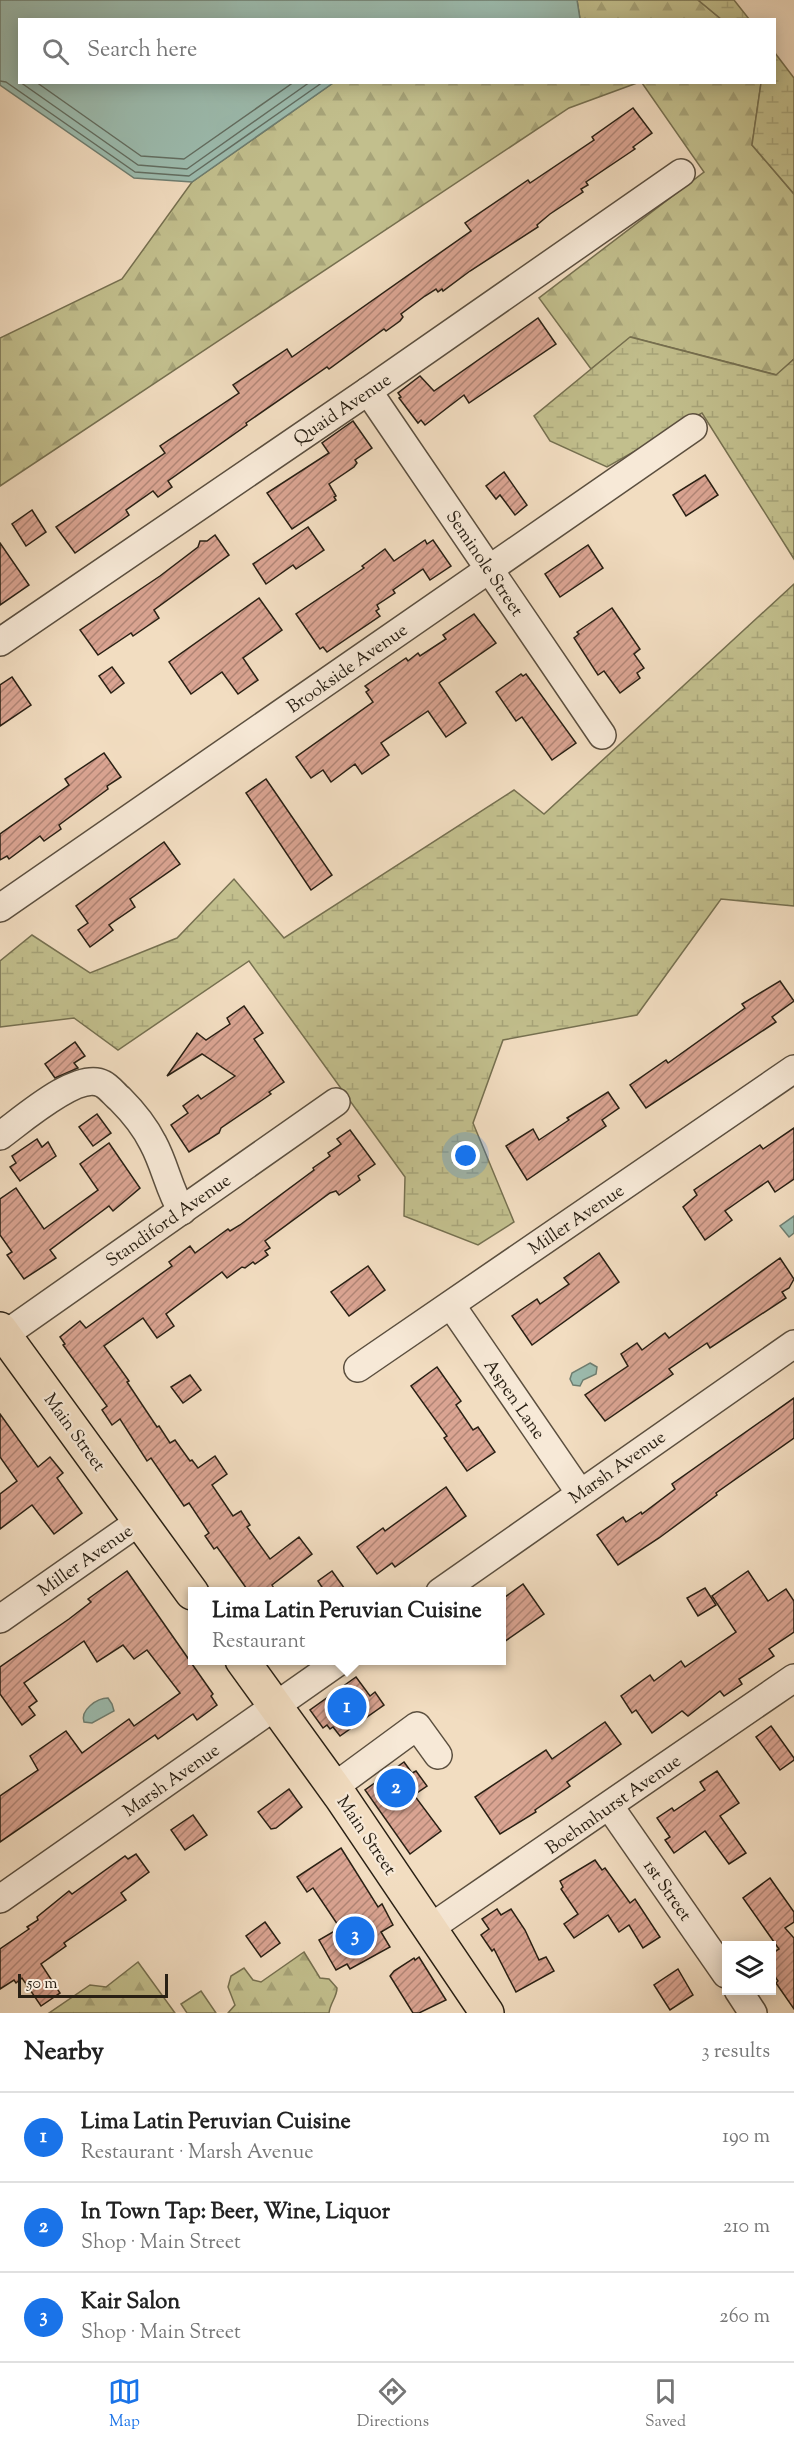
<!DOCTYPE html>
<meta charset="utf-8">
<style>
body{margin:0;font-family:"Sorts Mill Goudy",serif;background:#f2f2f2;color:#222}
.controls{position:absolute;right:18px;bottom:18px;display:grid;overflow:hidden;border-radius:0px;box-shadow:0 3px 15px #0003}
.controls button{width:54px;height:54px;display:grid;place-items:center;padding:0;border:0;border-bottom:2px solid #e0e0e0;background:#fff;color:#222;font:30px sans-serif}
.scale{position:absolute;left:18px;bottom:15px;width:150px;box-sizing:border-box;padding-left:6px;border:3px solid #292014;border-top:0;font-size:16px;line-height:21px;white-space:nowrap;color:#292014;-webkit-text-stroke:4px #f7e9d7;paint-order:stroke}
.you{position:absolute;left:466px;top:1156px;width:21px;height:21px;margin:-15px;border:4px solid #fff;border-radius:50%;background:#1a73e8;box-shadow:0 0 0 9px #1a73e833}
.badge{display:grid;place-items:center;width:39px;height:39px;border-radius:50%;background:#1a73e8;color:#fff;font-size:20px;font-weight:700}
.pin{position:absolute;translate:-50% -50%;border:3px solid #fff;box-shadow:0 2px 6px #0006}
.popup{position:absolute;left:188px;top:1587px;width:318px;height:78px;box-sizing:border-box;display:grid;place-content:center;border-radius:0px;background:#fff;filter:drop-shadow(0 2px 4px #0005);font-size:20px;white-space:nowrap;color:#767676}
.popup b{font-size:22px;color:#222}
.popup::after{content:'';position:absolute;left:50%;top:100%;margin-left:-12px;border:12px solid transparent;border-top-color:#fff}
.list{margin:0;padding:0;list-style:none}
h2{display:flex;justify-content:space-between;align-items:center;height:78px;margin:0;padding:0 24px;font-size:26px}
h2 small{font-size:20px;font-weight:400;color:#767676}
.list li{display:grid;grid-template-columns:39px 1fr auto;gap:18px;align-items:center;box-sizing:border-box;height:90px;padding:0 24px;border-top:2px solid #e0e0e0}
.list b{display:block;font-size:22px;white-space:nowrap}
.list p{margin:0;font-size:20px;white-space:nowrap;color:#767676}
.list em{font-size:20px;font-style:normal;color:#767676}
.icon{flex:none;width:33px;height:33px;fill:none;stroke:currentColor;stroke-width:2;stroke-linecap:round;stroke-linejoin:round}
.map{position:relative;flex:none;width:794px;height:2013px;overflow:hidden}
.search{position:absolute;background:#fff;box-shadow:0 3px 15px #0003;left:18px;right:18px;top:18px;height:66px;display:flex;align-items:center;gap:15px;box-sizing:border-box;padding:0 21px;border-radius:0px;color:#767676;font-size:22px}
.sheet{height:348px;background:#fff}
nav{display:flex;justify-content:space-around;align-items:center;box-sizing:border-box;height:84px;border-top:2px solid #e0e0e0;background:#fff;font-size:16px;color:#767676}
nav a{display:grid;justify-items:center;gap:3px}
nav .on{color:#1a73e8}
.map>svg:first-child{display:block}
</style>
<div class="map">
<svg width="794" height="2013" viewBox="0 0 794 2013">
<defs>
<pattern id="forest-firs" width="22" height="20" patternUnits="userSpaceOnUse" patternTransform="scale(1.5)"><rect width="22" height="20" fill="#c2bf8d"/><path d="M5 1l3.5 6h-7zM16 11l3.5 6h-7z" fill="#a7a479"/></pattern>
<pattern id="wetland-marsh" width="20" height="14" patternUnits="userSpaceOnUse" patternTransform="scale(1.5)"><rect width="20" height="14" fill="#c2bf8d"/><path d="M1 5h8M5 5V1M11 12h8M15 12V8" fill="none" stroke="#a7a479"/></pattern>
<pattern id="building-hatch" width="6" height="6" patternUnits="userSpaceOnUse" patternTransform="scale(1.5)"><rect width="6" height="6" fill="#daa492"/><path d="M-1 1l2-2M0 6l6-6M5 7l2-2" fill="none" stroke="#b18576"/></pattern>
</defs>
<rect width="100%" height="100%" fill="#f2ddc1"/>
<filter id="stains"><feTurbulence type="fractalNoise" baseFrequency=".00333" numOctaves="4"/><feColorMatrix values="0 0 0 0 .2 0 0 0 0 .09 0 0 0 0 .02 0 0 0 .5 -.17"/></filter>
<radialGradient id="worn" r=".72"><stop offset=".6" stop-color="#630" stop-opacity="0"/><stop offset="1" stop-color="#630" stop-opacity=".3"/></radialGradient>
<!-- forest -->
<g fill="url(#forest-firs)" stroke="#767050" stroke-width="1.5">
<polygon points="577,0 698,0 721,19 580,19"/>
<polygon points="533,82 637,83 569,108 0,486 0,338 122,279 192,182 333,83"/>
<polygon points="642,83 761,83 752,145 794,194 794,359 777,375 631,337 591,369 539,298 704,172"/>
<path d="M304,1952L320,1978L329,1979L337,1988C337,1997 330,2003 329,2013H228L235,2005L228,1987L231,1976L244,1968L253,1980L261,1982Z"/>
<polygon points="138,1962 175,2013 49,2013 90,1985 106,1987"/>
</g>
<!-- wetland -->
<g fill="url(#wetland-marsh)" stroke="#767050" stroke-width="1.5">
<polygon points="698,0 734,0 749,19 721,19"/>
<polygon points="775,53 794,78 794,194 752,145 761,83 774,82"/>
<polygon points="630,337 776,375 794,359 794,559 702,413 607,467 550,441 534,416"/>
<polygon points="794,584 794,906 721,899 637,1015 503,1040 473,1123 514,1222 478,1245 404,1216 405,1177 249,961 118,1050 74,1018 0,1027 0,961 32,935 90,973 177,938 234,879 284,938 514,790 544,814"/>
</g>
<!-- garden -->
<polygon fill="#c2bf8d" stroke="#767050" stroke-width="1.5" points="201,1991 216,2013 187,2013 181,2004"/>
<!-- water -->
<g fill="#9cbcaf" stroke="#6e7e71" stroke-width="1.5">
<polygon points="0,0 577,0 580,19 20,20 20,82 333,83 192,182 134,178 0,85"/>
<polygon points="794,1216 794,1233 789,1237 780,1226"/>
<polygon points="590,1363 597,1367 596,1374 583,1380 580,1386 573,1385 570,1379 572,1373"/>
<path d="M108,1698L112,1704L114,1711L92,1723L84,1722C80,1710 97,1698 108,1698Z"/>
</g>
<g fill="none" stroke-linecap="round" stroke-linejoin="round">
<!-- shore -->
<g stroke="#626e62" stroke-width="1.5">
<polyline points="0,81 6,82 135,172 189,176 323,82"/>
<polyline points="20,82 138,165 187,169 310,82"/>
<polyline points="36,82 141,156 184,159 294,82"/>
</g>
</g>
<!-- building -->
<g fill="url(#building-hatch)" stroke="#292014" stroke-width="1.5">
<polygon points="633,108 652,133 633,147 635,149 586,182 588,185 581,189 583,192 550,214 537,225 538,227 470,271 443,291 442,289 438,292 436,289 425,296 401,314 403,317 400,321 386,331 384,329 329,369 327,367 246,423 247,425 168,481 172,487 158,497 153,491 126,510 129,515 75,553 56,527 165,453 160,446 239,393 233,385 287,349 292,357 471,231 465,223 528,180 530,183 594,140 592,137"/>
<polygon points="538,318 556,344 469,403 464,395 425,425 421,420 418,423 399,398 401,397 398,393 420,376 434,391"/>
<polygon points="353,421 372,448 355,460 357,463 354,467 329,484 336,496 334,497 336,500 292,529 267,493 329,453 322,443"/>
<polygon points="504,472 527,505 515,515 500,495 496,499 486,486"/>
<polygon points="705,475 718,495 686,516 673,495"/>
<polygon points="32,510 46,532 26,546 12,524"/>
<polygon points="308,527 324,550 296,569 293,565 266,584 253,564"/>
<polygon points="215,535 229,555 154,610 159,618 133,636 131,633 98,655 80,630 160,576 198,547 200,541 207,541"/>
<polygon points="425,540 427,544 433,540 451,566 430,580 423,569 393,590 395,593 377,605 379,609 376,611 380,616 327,652 323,647 320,649 296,614 364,568 362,566 385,549 394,561"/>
<polygon points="0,543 29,585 0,605"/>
<polygon points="588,545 603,568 560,597 545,574"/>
<polygon points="259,598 282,630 243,658 258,680 238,694 222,672 191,694 169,662"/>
<polygon points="612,608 640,649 634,654 644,668 637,673 640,678 620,693 604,671 598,675 574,638 579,634 577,632"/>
<polygon points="474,614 496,643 439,683 466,723 446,737 428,711 381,743 389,755 362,774 355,764 331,782 323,770 311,778 296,757 373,702 366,692 369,690 365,686 406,658 408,661 418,653 420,656 446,639 443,635"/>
<polygon points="112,667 124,683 111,693 99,676"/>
<polygon points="521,674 523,676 526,674 576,743 552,760 522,717 516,721 496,692"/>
<polygon points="12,677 31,705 0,726 0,685"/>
<polygon points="104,753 121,777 107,786 108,789 59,825 61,829 44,841 40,836 9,859 7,856 0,860 0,834 69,785 65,779"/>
<polygon points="266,779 332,875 311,890 246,793"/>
<polygon points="164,842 180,864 130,899 135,907 109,925 113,930 90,947 78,930 88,923 76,906"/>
<polygon points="780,981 794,1001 772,1017 776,1022 646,1108 630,1085 666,1060 668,1063 745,1008 742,1004"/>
<polygon points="244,1006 263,1033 254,1039 284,1082 269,1092 271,1094 221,1128 219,1133 189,1152 171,1125 188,1113 183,1106 198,1095 201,1099 235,1076 202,1054 167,1076 197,1033 206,1040 230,1024 227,1018"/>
<polygon points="75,1042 85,1056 74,1063 78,1068 55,1078 45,1064"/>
<polygon points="608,1092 619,1108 602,1120 606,1126 527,1180 506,1146 533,1129 539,1140 569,1120 567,1118"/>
<polygon points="97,1114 111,1133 93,1146 79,1127"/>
<polygon points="794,1128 794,1179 775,1192 768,1181 742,1199 725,1211 732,1220 705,1240 683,1207 697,1195 694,1190 760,1145 763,1149"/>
<polygon points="350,1130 375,1164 358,1176 360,1180 339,1195 336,1191 330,1193 265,1241 270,1248 265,1251 268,1255 255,1264 253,1262 245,1268 242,1267 227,1278 222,1272 166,1314 174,1326 157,1338 143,1318 104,1346 129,1381 127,1382 157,1427 159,1426 170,1443 175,1440 190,1461 192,1460 198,1468 215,1456 227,1474 212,1485 233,1516 241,1511 250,1525 247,1527 270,1559 299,1537 312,1554 272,1585 276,1592 249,1592 227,1561 217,1547 214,1549 205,1536 209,1533 189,1503 184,1506 151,1458 147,1461 120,1419 112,1425 102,1410 107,1406 63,1345 65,1344 60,1337 80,1321 86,1328 172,1266 169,1262 190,1246 195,1253 228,1229 230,1231 240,1225 314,1170 313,1168 330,1156 328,1153 341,1144 337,1139"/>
<polygon points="37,1139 42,1147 48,1142 56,1156 20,1181 10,1167 16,1163 12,1156"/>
<polygon points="109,1143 140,1188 113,1211 109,1206 50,1250 56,1258 24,1279 7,1255 12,1252 0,1235 0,1199 16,1188 44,1229 98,1190 80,1164"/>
<polygon points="599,1253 619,1282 532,1345 512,1316 537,1299 540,1304 569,1284 564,1278"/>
<polygon points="780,1258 794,1279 789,1288 782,1292 786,1298 710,1348 707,1343 669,1369 673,1374 605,1421 585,1395 628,1366 621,1354 637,1343 642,1350 665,1333 669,1338"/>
<polygon points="368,1266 385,1290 349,1316 331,1292"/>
<polygon points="437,1367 461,1401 456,1405 473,1430 478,1427 495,1452 467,1471 444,1438 447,1436 411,1386"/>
<polygon points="190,1375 201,1390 183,1403 171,1387"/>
<polygon points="794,1398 794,1438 716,1493 717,1495 659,1538 618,1565 597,1535 623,1517 626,1522 641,1512 642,1514 675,1489 672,1484"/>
<polygon points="0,1414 38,1467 50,1457 63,1473 57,1478 82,1513 54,1534 32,1505 0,1529 0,1494 17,1481 0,1457"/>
<polygon points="446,1487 466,1516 395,1567 392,1563 377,1574 357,1547 383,1528 385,1531"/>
<polygon points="127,1571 213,1694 211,1696 217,1705 197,1720 193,1714 158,1739 155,1735 0,1842 0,1796 38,1770 30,1756 66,1731 82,1753 129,1719 134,1726 180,1693 147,1650 134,1659 123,1645 97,1662 84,1641 24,1683 37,1701 29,1707 35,1715 22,1725 0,1694 0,1667 69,1619 91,1602 88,1599"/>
<polygon points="332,1571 347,1592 325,1592 318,1581"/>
<polygon points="748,1571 768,1601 786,1589 794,1601 794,1632 769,1649 774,1656 739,1679 742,1684 724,1696 720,1691 688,1716 682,1711 652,1733 636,1710 632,1713 621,1696 650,1675 654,1681 681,1661 685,1667 736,1632 712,1596"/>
<polygon points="523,1584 544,1614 501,1644 501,1600"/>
<polygon points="705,1588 716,1605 698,1616 687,1598"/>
<polygon points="356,1677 370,1696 375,1692 384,1705 340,1736 333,1727 330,1729 327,1725 323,1728 310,1710"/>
<polygon points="605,1722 621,1744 567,1782 570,1786 535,1810 536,1812 500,1834 475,1797 546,1750 552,1759"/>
<polygon points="771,1726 794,1758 794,1760 780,1770 756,1737"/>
<polygon points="404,1762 412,1773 416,1771 427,1786 414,1795 441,1831 410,1854 365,1790"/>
<polygon points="717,1771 739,1803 720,1816 746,1853 729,1864 705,1831 674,1853 665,1840 670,1837 657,1818 672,1808 674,1811 705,1790 700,1782"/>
<polygon points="289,1789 302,1807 276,1828 271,1829 258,1812"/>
<polygon points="193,1815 207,1835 185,1850 171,1830"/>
<polygon points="341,1848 378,1907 382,1904 393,1925 381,1932 390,1947 350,1969 347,1964 336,1970 319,1940 340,1928 313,1888 307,1892 297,1877"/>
<polygon points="136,1854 149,1872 121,1893 126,1900 64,1943 66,1946 41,1964 60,1993 41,2006 22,1978 16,1983 14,1980 0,1989 0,1949 29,1929 27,1927 38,1920 37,1917 69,1891 72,1894 125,1856 128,1859"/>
<polygon points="595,1860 602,1870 605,1868 630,1903 635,1899 660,1937 643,1948 629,1925 619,1932 608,1915 574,1938 564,1924 578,1914 561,1889 563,1887 560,1881"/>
<polygon points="770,1878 794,1912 794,1922 785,1928 794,1938 794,2009 776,1983 778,1981 771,1971 771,1954 779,1949 743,1898"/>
<polygon points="497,1909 501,1915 511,1909 525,1930 539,1960 546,1957 554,1971 516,1992 494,1949 492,1951 481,1935 489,1929 482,1919"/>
<polygon points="265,1922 280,1943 261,1957 246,1936"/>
<polygon points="419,1957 446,2000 419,2013 413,2013 390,1976 394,1971 414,1958 415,1960"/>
<polygon points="678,1969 693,1995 670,2010 654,1985"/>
</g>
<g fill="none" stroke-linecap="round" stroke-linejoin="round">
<!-- minor casing -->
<g stroke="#5b4f3f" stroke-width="30">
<g id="minor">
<polyline points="368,391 602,735"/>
<polyline points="0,642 368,391 681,173"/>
<polyline points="0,908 693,428"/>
<path d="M0,1136C21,1121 78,1070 103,1084C109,1087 115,1095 120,1099C133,1112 145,1127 153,1143C165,1165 169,1190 182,1211"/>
<polyline points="451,1305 580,1493"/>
<polyline points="0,1338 336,1102"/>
<polyline points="358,1368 794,1069"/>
<polyline points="440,1592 794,1344"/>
<polyline points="0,1619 140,1521"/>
<polyline points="334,1787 417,1726 438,1755"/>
<polyline points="610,1807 726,1974"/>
<polyline points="0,1899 341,1660"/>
<polyline points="430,1928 794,1678"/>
<polyline points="738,1990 753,2013"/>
</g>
</g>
<!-- major casing -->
<g stroke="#292014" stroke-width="36">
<g id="major">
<polyline points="0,1329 192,1593"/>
<polyline points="242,1660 341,1797 487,2013"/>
</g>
</g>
<!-- minor -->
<use href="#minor" stroke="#f7e9d7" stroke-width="27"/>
<!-- major -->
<use href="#major" stroke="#f2ddc1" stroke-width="33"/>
</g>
<g text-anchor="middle" stroke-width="4.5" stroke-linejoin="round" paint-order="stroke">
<!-- street labels -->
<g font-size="18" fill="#292014" stroke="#f7e9d7">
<text transform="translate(342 409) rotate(-34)" y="6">Quaid Avenue</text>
<text transform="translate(485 563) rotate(56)" y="6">Seminole Street</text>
<text transform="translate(347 668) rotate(-35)" y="6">Brookside Avenue</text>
<text transform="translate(576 1219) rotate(-34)" y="6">Miller Avenue</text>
<text transform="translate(168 1220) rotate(-35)" y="6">Standiford Avenue</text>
<text transform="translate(515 1399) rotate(55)" y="6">Aspen Lane</text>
<text transform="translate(75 1432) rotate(54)" y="6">Main Street</text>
<text transform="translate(617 1467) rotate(-35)" y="6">Marsh Avenue</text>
<text transform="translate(85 1560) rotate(-35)" y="6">Miller Avenue</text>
<text transform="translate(171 1780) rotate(-35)" y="6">Marsh Avenue</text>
<text transform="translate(613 1804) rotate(-35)" y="6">Boehmhurst Avenue</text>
<text transform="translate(367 1835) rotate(56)" y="6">Main Street</text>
<text transform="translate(668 1890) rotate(55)" y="6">1st Street</text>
</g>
</g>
<rect width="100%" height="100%" filter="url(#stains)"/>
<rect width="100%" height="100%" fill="url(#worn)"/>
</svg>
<div class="controls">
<button><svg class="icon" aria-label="layers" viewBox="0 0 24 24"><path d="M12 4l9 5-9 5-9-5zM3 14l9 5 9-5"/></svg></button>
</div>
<div class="scale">50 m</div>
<div class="you"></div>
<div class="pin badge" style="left:347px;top:1707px">1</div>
<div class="popup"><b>Lima Latin Peruvian Cuisine</b>Restaurant</div>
<div class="pin badge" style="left:396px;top:1788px">2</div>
<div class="pin badge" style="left:355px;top:1936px">3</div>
<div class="search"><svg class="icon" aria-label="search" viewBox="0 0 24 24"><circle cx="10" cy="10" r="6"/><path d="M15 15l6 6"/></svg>Search here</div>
</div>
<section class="sheet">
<h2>Nearby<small>3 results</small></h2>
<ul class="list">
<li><span class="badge">1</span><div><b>Lima Latin Peruvian Cuisine</b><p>Restaurant · Marsh Avenue</p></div><em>190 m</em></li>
<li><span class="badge">2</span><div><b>In Town Tap: Beer, Wine, Liquor</b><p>Shop · Main Street</p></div><em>210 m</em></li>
<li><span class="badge">3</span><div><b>Kair Salon</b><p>Shop · Main Street</p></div><em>260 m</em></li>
</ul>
</section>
<nav>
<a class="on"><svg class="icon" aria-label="map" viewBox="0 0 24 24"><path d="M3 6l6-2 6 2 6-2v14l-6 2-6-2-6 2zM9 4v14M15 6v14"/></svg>Map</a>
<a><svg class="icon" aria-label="directions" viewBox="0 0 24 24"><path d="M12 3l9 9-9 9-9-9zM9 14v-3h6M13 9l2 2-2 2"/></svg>Directions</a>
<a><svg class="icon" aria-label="saved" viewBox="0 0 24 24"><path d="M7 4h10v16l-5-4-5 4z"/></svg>Saved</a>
</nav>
